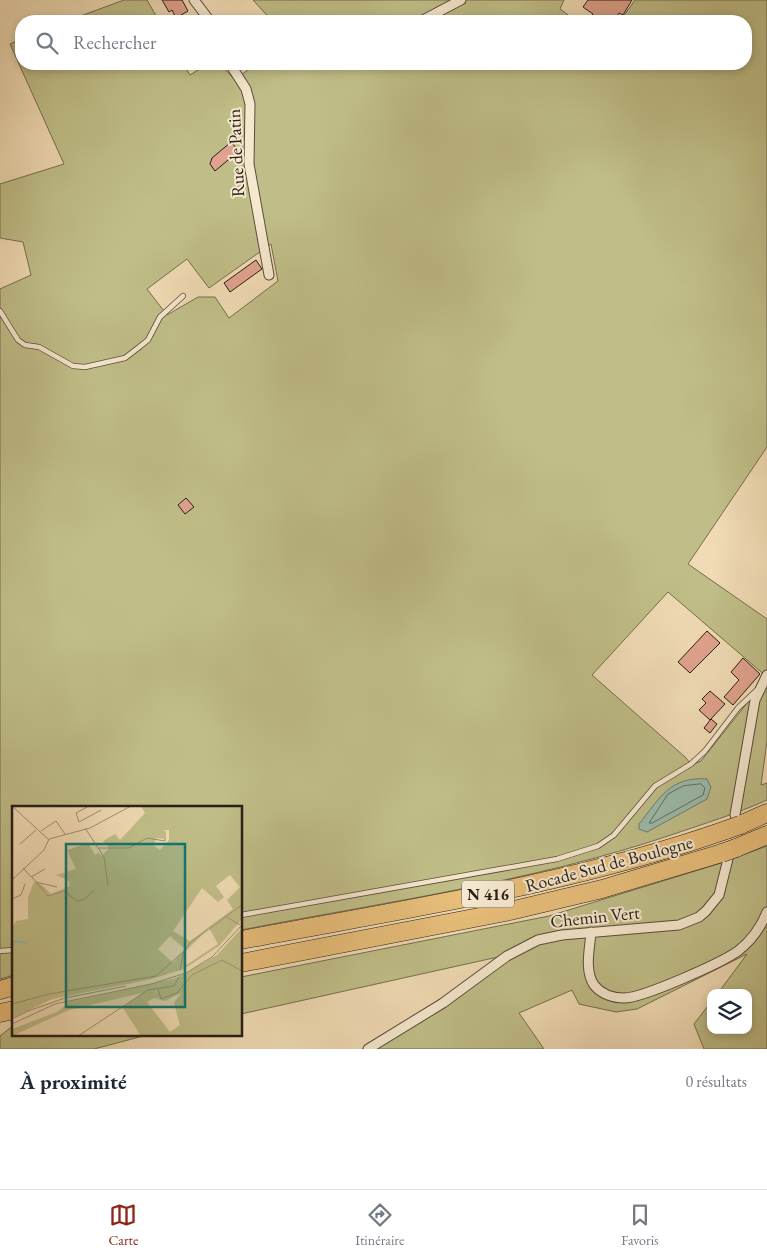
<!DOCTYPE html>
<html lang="fr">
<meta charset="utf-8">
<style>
body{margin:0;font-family:"EB Garamond",serif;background:#f2f2f3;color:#1f2937}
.controls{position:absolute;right:15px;bottom:15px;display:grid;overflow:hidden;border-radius:10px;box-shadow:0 2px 8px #0003}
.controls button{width:45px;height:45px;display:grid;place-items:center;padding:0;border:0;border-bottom:1px solid #e0e1e3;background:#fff;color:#1f2937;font:25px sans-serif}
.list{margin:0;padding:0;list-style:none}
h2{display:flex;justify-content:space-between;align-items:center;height:65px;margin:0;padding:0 20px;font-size:21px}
h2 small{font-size:16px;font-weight:400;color:#747a83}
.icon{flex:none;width:28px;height:28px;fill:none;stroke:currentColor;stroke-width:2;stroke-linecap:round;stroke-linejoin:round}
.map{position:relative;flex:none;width:767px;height:1049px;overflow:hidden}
.search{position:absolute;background:#fff;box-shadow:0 2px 8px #0003;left:15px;right:15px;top:15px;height:55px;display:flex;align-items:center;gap:12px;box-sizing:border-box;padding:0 18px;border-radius:20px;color:#747a83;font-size:19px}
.sheet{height:140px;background:#fff}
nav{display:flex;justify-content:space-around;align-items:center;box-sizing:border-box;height:70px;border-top:1px solid #e0e1e3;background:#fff;font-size:14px;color:#747a83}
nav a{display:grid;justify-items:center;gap:2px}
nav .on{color:#8f2418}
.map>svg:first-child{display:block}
</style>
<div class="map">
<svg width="767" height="1049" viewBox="0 0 767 1049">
<rect width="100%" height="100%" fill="#f0dbb4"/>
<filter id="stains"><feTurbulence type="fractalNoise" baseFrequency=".004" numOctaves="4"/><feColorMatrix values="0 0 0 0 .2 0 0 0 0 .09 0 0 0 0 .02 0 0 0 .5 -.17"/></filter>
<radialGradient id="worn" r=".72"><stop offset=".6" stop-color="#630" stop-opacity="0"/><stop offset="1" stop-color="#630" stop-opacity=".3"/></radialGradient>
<!-- green -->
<g fill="#c0be88" stroke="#746e50" fill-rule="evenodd">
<polygon points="124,0 147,0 159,21 67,21"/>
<polygon points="253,0 564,0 560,9 576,21 272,21"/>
<path d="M635,0H767V447L688,564L767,619V677L668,592L592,675L685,757L692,765L701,761L767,678V741L761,785L767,783V800C736,814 703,824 671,835C532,882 385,902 241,930V808H14V975L0,979V289L31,275L23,242L0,238V184L64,164L10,44L21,39V64H183L190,75L208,64H220L235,80L255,64H746V21H620ZM271,244L278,281L229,318L215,297H198L167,315L147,289L187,259L209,288Z"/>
<polygon points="767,846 767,1049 704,1049 694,1024 711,1002 711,1030 748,1030 748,993 718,993 747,954 637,1009 616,1012 579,1004 572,990 519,1013 544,1049 362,1049 443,999 498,957 241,1014 241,977 549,916 718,864"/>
<polygon points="14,1025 14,1035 147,1035 94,1049 0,1049 0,1036"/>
</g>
<!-- water -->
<path fill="#9bbbaa" stroke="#6d7c6f" d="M707,779L711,787L707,799L647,832L639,829V824C659,799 670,776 707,779Z"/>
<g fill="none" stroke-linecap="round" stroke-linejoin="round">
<!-- shore -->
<polygon stroke="#626c60" stroke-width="1" points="701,784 705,788 703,795 652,823 649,823 668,794 683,786"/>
</g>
<!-- building -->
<g fill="#e1a38f" stroke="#281d17">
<polygon points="162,0 182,0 188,11 176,18 172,10 169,12"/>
<polygon points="588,0 632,0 623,15 619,13 613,21 588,21 593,14 583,7"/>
<polygon points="231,142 239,151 215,171 210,164 212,158"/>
<polygon points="256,260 262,269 230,292 224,283"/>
<polygon points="186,498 194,507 185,514 178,505"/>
<polygon points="707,631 720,643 690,673 678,662"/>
<polygon points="743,658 760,674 733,705 724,697 739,680 731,672"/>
<polygon points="710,691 725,704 710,720 699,710 706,703 702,699"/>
<polygon points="711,719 717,724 710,733 704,728"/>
</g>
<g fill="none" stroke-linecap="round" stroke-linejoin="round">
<!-- lane casing -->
<g stroke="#5a4c3e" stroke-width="6">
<g id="lane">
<polyline points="0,311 18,340 25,345 39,347 73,366 85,367 125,358 138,348 148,340 160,317 183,296"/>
<polyline points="241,915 557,859 598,846 614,835 655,786 691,764 705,751 738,708 757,690"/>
<polyline points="0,951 14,950"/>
</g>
</g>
<!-- street casing -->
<g stroke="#5a4c3e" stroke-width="11">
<g id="street">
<polyline points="194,0 210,21"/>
<polyline points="421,21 461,0"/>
<polyline points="230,64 246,89 250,104 249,164 269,275"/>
<polyline points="735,815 755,700 767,675"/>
<path d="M591,932C590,948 584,970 594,985C601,994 613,998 624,998C643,998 721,963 738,951C751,941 761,927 767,912"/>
<polyline points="368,1049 443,1003 507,956 538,940 562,935 679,925 699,917 706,911 719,895 728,859"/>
</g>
</g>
<!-- highway casing -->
<g stroke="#281d17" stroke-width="19">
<g id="highway">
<polyline points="740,825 767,813"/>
<polyline points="736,848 767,835"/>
<path d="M241,940C404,909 569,885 726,830"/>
<polyline points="241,963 510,911 602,889 722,853"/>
<polyline points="0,990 14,986"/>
<polyline points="0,1013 14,1010"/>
</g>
</g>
<!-- lane -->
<use href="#lane" stroke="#f5e8ce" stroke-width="4.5"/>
<!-- street -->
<use href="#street" stroke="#f5e8ce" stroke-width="9"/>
<!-- highway -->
<use href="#highway" stroke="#e8be7a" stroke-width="18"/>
<!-- highway-bridge casing -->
<g stroke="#281d17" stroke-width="19" stroke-linecap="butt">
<g id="highway-bridge">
<polyline points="726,830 740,825"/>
<polyline points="722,853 736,848"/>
</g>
</g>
<!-- highway-bridge -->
<use href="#highway-bridge" stroke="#e8be7a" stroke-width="18"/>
</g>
<g text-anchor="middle" stroke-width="4" stroke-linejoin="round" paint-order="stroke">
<!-- shield labels -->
<rect fill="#f5e8ce" stroke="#665a4e" stroke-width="1" x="462" y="880.5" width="52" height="27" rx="4"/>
<g font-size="16" font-weight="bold" fill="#281d17">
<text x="488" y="900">N 416</text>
</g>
<!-- street labels -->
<g font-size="18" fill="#281d17" stroke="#f5e8ce">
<text transform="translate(236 153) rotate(-93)" y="6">Rue de Patin</text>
<text transform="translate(609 864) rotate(-15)" y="6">Rocade Sud de Boulogne</text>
<text transform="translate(595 917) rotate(-6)" y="6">Chemin Vert</text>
</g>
</g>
<!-- overview -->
<g transform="translate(12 806)">
<rect width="230" height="230" fill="#f0dbb4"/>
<path d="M129,0H230V113L207,140L172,163L136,174L40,193L0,212V122L4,115L16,113V91L22,76L29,78L39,88L58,80L57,75L44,69L64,63L55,44L76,37L83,49L87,47L90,50L97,42L91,35L103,28L108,34L133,7ZM152,24H157V34L148,44L141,39L145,32L152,33ZM218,69L228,81L215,94L221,103L178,135L161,125L190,82L206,96L212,91L204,80ZM197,122L206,138L173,160L174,145ZM158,130L173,143L161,157L146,143ZM230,122V230H129L111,202L130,187L57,204L0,230V223L45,206L57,196L165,172L205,149ZM169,187L162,197L168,219L158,226L135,196L142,192L153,195Z" fill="#c0be88" fill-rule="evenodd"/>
<path fill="none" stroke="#9bbbaa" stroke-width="2.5" d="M0,135L15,137"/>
<path fill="none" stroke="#a08f75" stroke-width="1" d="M0,0L37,34M77,0L64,7L67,16L89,4M73,22L92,51L96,80M29,25L44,15L53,28M8,38L24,24M87,42H117L135,32L153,35V25M11,62L19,71L33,63M20,71L24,76L45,81M0,74L32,44L37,33L78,22L119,0M24,76L36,90L52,85L65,95L73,93L82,84M0,93L9,89L13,78M213,110L228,119M168,164L172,145L179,136L230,99M146,183L149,193L165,187L180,169L210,154L230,165M0,198L37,188L144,170L172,145M16,205L53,192L114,180M0,213L18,204M0,218L43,198L139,178L174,167L200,151L230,119M66,230L136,184L162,180L167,171"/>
<path fill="#0f766e" fill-opacity="0.15" stroke="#0f766e" stroke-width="2.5" d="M54,38H173V201H54Z"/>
<rect width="230" height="230" fill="none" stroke="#281d17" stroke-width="2.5"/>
</g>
<rect width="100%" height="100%" filter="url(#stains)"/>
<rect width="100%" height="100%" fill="url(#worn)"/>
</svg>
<div class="controls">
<button><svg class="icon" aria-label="layers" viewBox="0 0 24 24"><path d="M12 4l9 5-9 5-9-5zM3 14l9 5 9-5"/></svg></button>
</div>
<div class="search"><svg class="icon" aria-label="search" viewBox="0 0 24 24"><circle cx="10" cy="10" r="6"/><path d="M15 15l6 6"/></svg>Rechercher</div>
</div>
<section class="sheet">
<h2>À proximité<small>0 résultats</small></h2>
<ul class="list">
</ul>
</section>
<nav>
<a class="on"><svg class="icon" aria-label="map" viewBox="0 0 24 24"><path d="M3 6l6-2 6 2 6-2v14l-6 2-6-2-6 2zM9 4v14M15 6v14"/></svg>Carte</a>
<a><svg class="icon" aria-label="directions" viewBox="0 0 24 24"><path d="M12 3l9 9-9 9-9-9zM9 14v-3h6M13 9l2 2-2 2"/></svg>Itinéraire</a>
<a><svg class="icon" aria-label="saved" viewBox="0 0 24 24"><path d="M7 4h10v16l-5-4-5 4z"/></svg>Favoris</a>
</nav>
